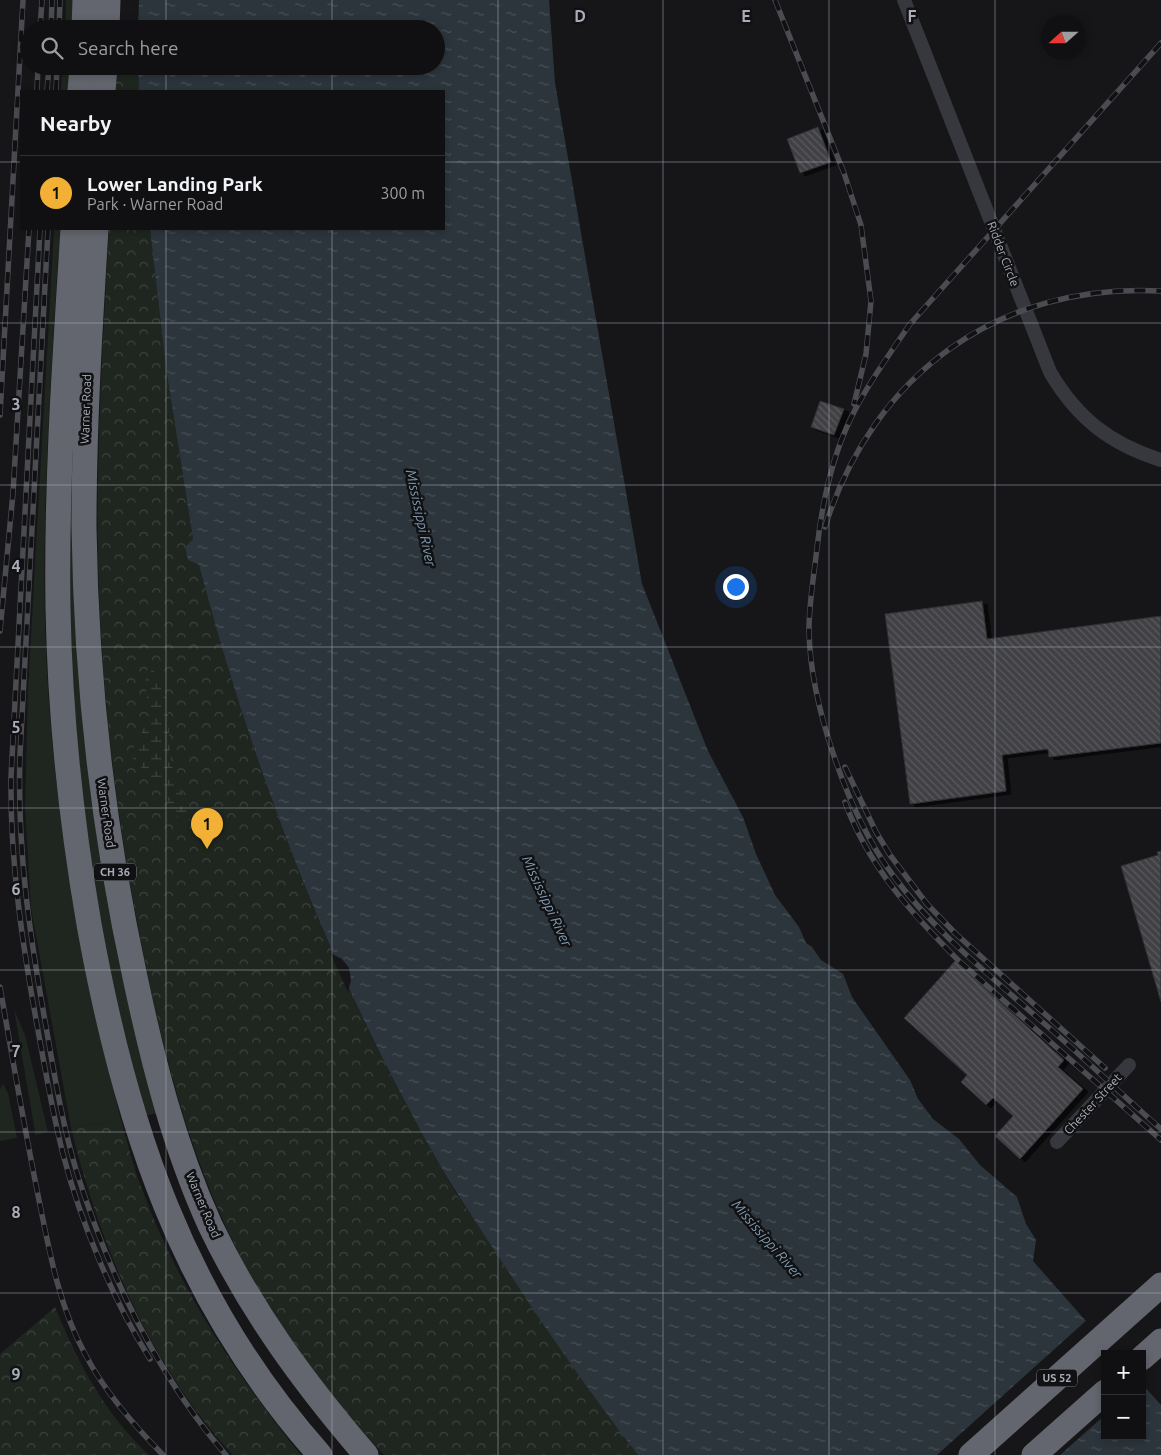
<!DOCTYPE html>
<meta charset="utf-8">
<style>
body{margin:0;font-family:Ubuntu,sans-serif;background:#19191b;color:#f1f3f6}
.controls{position:absolute;right:15px;bottom:15px;display:grid;overflow:hidden;border-radius:0px;box-shadow:0 2px 8px #0003}
.controls button{width:45px;height:45px;display:grid;place-items:center;padding:0;border:0;border-bottom:1px solid #303032;background:#101012;color:#f1f3f6;font:25px sans-serif}
.compass{position:absolute;left:1041px;top:15px;width:45px;height:45px;border-radius:50%;background:#101012;box-shadow:0 2px 8px #0003;rotate:249deg}
.you{position:absolute;left:735px;top:586px;width:18px;height:18px;margin:-12px;border:4px solid #fff;border-radius:50%;background:#1a73e8;box-shadow:0 0 0 8px #1a73e833}
.badge{display:grid;place-items:center;width:32px;height:32px;border-radius:50%;background:#f2b134;color:#111;font-size:16px;font-weight:700}
.pin{position:absolute;translate:-50% -41px;filter:drop-shadow(0 1px 2px #0008)}
.pin::after{content:'';position:absolute;top:26px;width:18px;height:15px;background:inherit;clip-path:polygon(0 0,100% 0,50% 100%)}
.list{margin:0;padding:0;list-style:none}
h2{display:flex;justify-content:space-between;align-items:center;height:65px;margin:0;padding:0 20px;font-size:21px}
h2 small{font-size:16px;font-weight:400;color:#9c9d9f}
.list li{display:grid;grid-template-columns:32px 1fr auto;gap:15px;align-items:center;box-sizing:border-box;height:75px;padding:0 20px;border-top:1px solid #303032}
.list b{display:block;font-size:19px;white-space:nowrap}
.list p{margin:0;font-size:16px;white-space:nowrap;color:#9c9d9f}
.list em{font-size:16px;font-style:normal;color:#9c9d9f}
.icon{flex:none;width:28px;height:28px;fill:none;stroke:currentColor;stroke-width:2;stroke-linecap:round;stroke-linejoin:round}
.map{position:relative;flex:none;width:1161px;height:1455px;overflow:hidden}
.search{position:absolute;background:#101012;box-shadow:0 2px 8px #0003;left:20px;top:20px;width:425px;height:55px;display:flex;align-items:center;gap:12px;box-sizing:border-box;padding:0 18px;border-radius:28px;color:#9c9d9f;font-size:19px}
.panel{position:absolute;background:#101012;box-shadow:0 2px 8px #0003;left:20px;top:90px;width:425px;height:140px;border-radius:0px}
.map>svg:first-child{display:block}
</style>
<div class="map">
<svg width="1161" height="1455" viewBox="0 0 1161 1455">
<defs>
<pattern id="forest-crowns" width="20" height="18" patternUnits="userSpaceOnUse" patternTransform="scale(1.25)"><rect width="20" height="18" fill="#1e261f"/><path d="M2 6a3 3 0 1 1 6 0M12 15a3 3 0 1 1 6 0" fill="none" stroke="#3c433d"/></pattern>
<pattern id="wetland-marsh" width="20" height="14" patternUnits="userSpaceOnUse" patternTransform="scale(1.25)"><rect width="20" height="14" fill="#1e261f"/><path d="M1 5h8M5 5V1M11 12h8M15 12V8" fill="none" stroke="#3c433d"/></pattern>
<pattern id="water-ripples" width="26" height="14" patternUnits="userSpaceOnUse" patternTransform="scale(1.25)"><rect width="26" height="14" fill="#2c353c"/><path d="M2 4q2-2 4 0t4 0M15 11q2-2 4 0t4 0" fill="none" stroke="#485056"/></pattern>
<pattern id="building-back-hatch" width="6" height="6" patternUnits="userSpaceOnUse" patternTransform="scale(1.25)"><rect width="6" height="6" fill="#404145"/><path d="M-1 5l2 2M0 0l6 6M5-1l2 2" fill="none" stroke="#595a5e"/></pattern>
<filter id="shadow"><feDropShadow dx="5" dy="3" stdDeviation="0" flood-color="#0009"/></filter>
</defs>
<rect width="100%" height="100%" fill="#161618"/>
<!-- green -->
<g fill="#1e261f">
<polygon points="66,0 76,0 75,29 65,29"/>
<polygon points="62,66 73,66 71,91 61,91"/>
<path d="M54,229H63L58,259C51,381 42,503 45,625C50,794 79,957 121,1120L71,1128L31,908L25,807L28,689Z"/>
<polygon points="86,229 75,499 159,1113 142,1116 97,914 72,716 67,519"/>
<polygon points="14,1009 25,1035 48,1132 35,1135 35,1132"/>
<polygon points="3,1084 8,1093 17,1138 0,1141 0,1089"/>
</g>
<!-- forest -->
<g fill="url(#forest-crowns)">
<polygon points="114,66 138,66 139,91 112,91"/>
<path d="M109,229H150L166,368L193,539L185,547L188,560L199,565C256,784 341,1000 457,1195C468,1212 480,1228 491,1245C538,1317 588,1386 638,1455H384C330,1395 280,1333 243,1261C194,1168 167,1068 146,966C118,833 101,696 98,560C96,449 103,339 109,229Z"/>
<path d="M121,1120C128,1143 133,1167 142,1189C178,1287 235,1374 301,1455H233C150,1366 100,1245 71,1128Z"/>
<path d="M55,1307C78,1363 105,1414 149,1455H0V1354Z"/>
</g>
<!-- wetland -->
<path fill="url(#wetland-marsh)" d="M150,668C176,686 165,738 172,765C176,781 184,796 190,812L191,818L188,824L179,819L160,786L133,759C130,746 143,735 146,722C150,705 143,687 147,670Z"/>
<!-- water -->
<path fill="url(#water-ripples)" d="M139,0H549L555,83L642,584L708,751L743,817L756,854L775,895L799,927L806,943L812,947L821,960L843,974L852,997L910,1080L918,1099L933,1119L959,1139L980,1165L1017,1197L1026,1224L1036,1240L1033,1261L1115,1354H1105V1436H1142V1384L1161,1405V1455H638C590,1393 545,1328 502,1262C482,1231 461,1201 442,1169C334,981 254,775 199,565L188,560L185,547L193,539L166,368L150,229H444V91H139L138,66H436V29H138Z"/>
<!-- pier -->
<g fill="#161618">
<polygon points="330,953 342,959 349,968 351,980 348,992"/>
<polygon points="1088,1319 1118,1354 1105,1354 1105,1415 1060,1455 937,1455"/>
</g>
<!-- building -->
<g fill="url(#building-back-hatch)" stroke="#303034" filter="url(#shadow)">
<polygon points="818,127 831,162 800,173 787,139"/>
<polygon points="820,401 844,409 834,435 811,427"/>
<polygon points="982,601 987,639 1161,616 1161,743 1049,757 1048,749 1002,755 1006,791 910,804 885,614"/>
<polygon points="1161,851 1161,1002 1121,866 1158,855 1157,852"/>
<polygon points="955,961 1064,1060 1058,1067 1083,1089 1020,1159 995,1136 1013,1116 993,1098 986,1105 961,1082 967,1075 904,1018"/>
</g>
<g fill="none" stroke-linecap="round" stroke-linejoin="round">
<!-- street -->
<g stroke="#37383d" stroke-width="14">
<path d="M904,0L1050,372C1077,418 1110,444 1161,460"/>
<polyline points="1057,1142 1129,1065"/>
</g>
<!-- highway -->
<g stroke="#63666e" stroke-width="25">
<polyline points="84,29 85,0"/>
<polyline points="107,29 108,0"/>
<polyline points="80,91 82,66"/>
<polyline points="103,91 105,66"/>
<path d="M73,229C65,355 56,482 58,609C60,715 71,820 89,924C125,1125 182,1300 320,1455"/>
<path d="M96,229C90,328 84,427 84,527C86,678 103,830 135,977C153,1062 174,1146 210,1225C251,1311 305,1384 366,1455"/>
<polyline points="1142,1358 1161,1341"/>
<polyline points="971,1455 1161,1285"/>
<polyline points="1034,1455 1105,1392"/>
</g>
<!-- rail casing -->
<g stroke="#4a4c52" stroke-width="5.5">
<g id="rail">
<polyline points="775,0 844,173 861,225 871,301 866,354 854,404"/>
<polyline points="40,29 42,0"/>
<polyline points="51,29 52,0"/>
<polyline points="59,29 60,0"/>
<path d="M1161,43L910,324C889,355 867,385 851,418C831,459 822,504 817,548C814,575 809,603 809,630C810,704 848,814 892,874C933,930 987,973 1039,1019C1081,1055 1120,1093 1161,1129"/>
<polyline points="37,91 38,66"/>
<polyline points="47,91 49,66"/>
<polyline points="56,91 57,66"/>
<path d="M40,229L11,777C10,861 22,942 37,1025C45,1068 52,1111 63,1154C80,1220 113,1301 150,1359"/>
<path d="M48,229L20,754C17,847 29,931 45,1021C54,1072 62,1124 77,1173C109,1274 156,1374 226,1455"/>
<polyline points="0,415 23,0"/>
<path d="M825,527C873,374 1000,282 1161,291"/>
<polyline points="0,631 13,493 29,229"/>
<polyline points="845,767 876,832 890,855 927,904 956,934 1105,1068"/>
<path d="M845,802C868,866 912,914 959,961L1161,1140"/>
<path d="M0,987C12,1056 24,1126 38,1195C49,1249 58,1304 85,1354C105,1392 133,1424 163,1455"/>
</g>
</g>
<!-- rail -->
<use href="#rail" stroke="#111113" stroke-width="4" stroke-dasharray="11" stroke-linecap="butt"/>
</g>
<!-- grid -->
<path fill="none" stroke="#a8adb8" stroke-width="1" stroke-opacity="0.55" d="M166,0V29M332,0V29M498,0V1455M663,0V1455M829,0V1455M995,0V1455M166,66V91M332,66V91M0,162H21M444,162H1161M166,229V1455M332,229V1455M0,323H1161M0,485H1161M0,647H1161M0,808H1161M0,970H1161M0,1132H1161M0,1293H1161"/>
<g text-anchor="middle" stroke-width="5" stroke-linejoin="round" paint-order="stroke">
<!-- shield labels -->
<g fill="#111113" stroke="#7b7e86" stroke-width="1">
<rect x="94" y="863.5" width="42" height="17" rx="4"/>
<rect x="1037" y="1369.5" width="40" height="17" rx="4"/>
</g>
<g font-size="11" font-weight="bold" fill="#a8adb8">
<text x="115" y="876">CH 36</text>
<text x="1057" y="1382">US 52</text>
</g>
<!-- street labels -->
<g font-size="12" fill="#a8adb8" stroke="#111113">
<text transform="translate(1003 254) rotate(69)" y="4">Ridder Circle</text>
<text transform="translate(86 409) rotate(-88)" y="4">Warner Road</text>
<text transform="translate(106 813) rotate(82)" y="4">Warner Road</text>
<text transform="translate(1093 1104) rotate(-47)" y="4">Chester Street</text>
<text transform="translate(203 1205) rotate(67)" y="4">Warner Road</text>
</g>
<!-- water labels -->
<g font-size="14" font-style="italic" fill="#7f9bb3" stroke="#111113">
<text transform="translate(421 518) rotate(78)" y="5">Mississippi River</text>
<text transform="translate(547 901) rotate(65)" y="5">Mississippi River</text>
<text transform="translate(767 1239) rotate(49)" y="5">Mississippi River</text>
</g>
</g>
<g font-size="16" text-anchor="middle" font-weight="bold" fill="#a8adb8" stroke="#111113" stroke-width="5" stroke-linejoin="round" paint-order="stroke">
<text x="580" y="22">D</text>
<text x="746" y="22">E</text>
<text x="912" y="22">F</text>
<text x="16" y="410">3</text>
<text x="16" y="572">4</text>
<text x="16" y="733">5</text>
<text x="16" y="895">6</text>
<text x="16" y="1057">7</text>
<text x="16" y="1218">8</text>
<text x="16" y="1380">9</text>
</g>
</svg>
<div class="controls">
<button>+</button>
<button>−</button>
</div>
<svg class="compass" viewBox="-18 -18 36 36"><path d="M0-13l5 13h-10z" fill="#e53935"/><path d="M0 13l5-13h-10z" fill="#9c9d9f"/></svg>
<div class="you"></div>
<div class="pin badge" style="left:207px;top:849px">1</div>
<div class="search"><svg class="icon" aria-label="search" viewBox="0 0 24 24"><circle cx="10" cy="10" r="6"/><path d="M15 15l6 6"/></svg>Search here</div>
<section class="panel">
<h2>Nearby<small></small></h2>
<ul class="list">
<li><span class="badge">1</span><div><b>Lower Landing Park</b><p>Park · Warner Road</p></div><em>300 m</em></li>
</ul>
</section>
</div>
